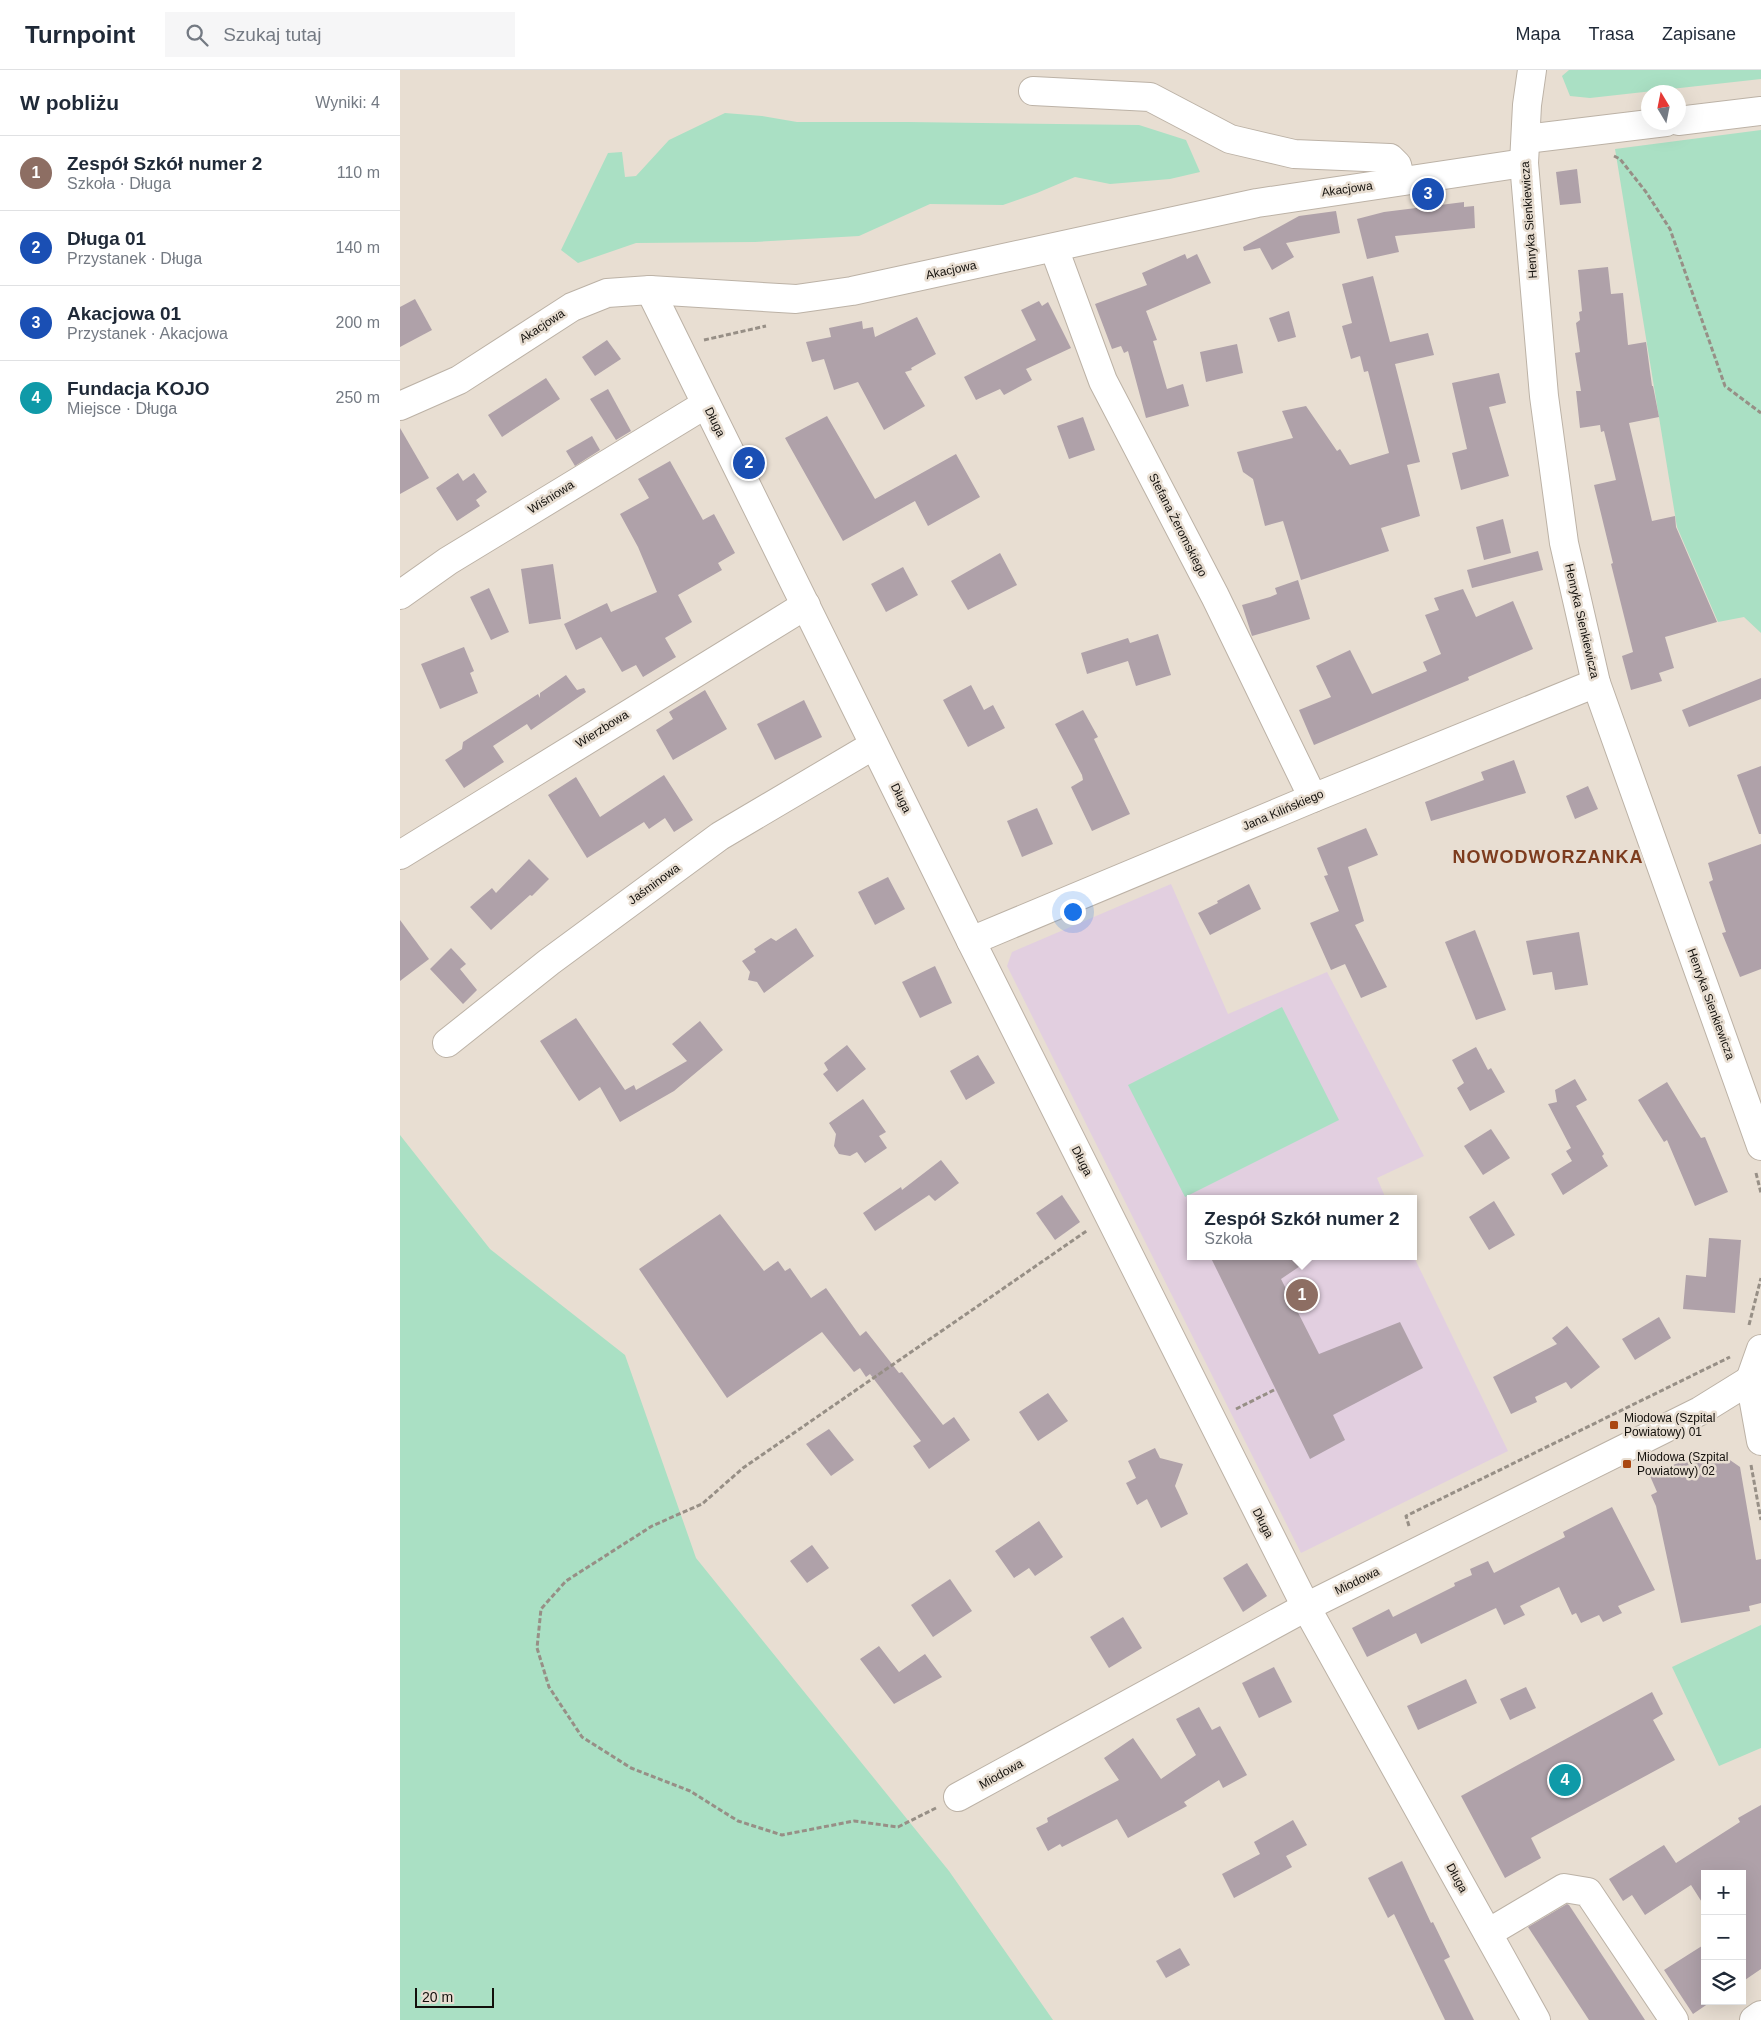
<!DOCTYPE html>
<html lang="pl">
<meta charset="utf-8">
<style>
body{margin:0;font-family:Helvetica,sans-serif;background:#f6f6f7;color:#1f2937}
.controls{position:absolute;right:15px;bottom:15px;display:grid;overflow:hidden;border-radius:0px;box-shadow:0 5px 20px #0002}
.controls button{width:45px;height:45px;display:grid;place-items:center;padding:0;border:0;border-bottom:1px solid #e0e1e3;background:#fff;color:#1f2937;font:25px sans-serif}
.compass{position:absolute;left:1241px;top:15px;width:45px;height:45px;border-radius:50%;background:#fff;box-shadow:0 5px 20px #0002;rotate:350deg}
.scale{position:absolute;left:15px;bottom:12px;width:79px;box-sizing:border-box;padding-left:5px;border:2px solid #13100c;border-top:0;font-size:14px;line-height:18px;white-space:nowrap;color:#13100c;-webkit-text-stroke:4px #e8ded2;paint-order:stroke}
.you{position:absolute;left:672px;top:841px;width:18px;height:18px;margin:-12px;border:4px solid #fff;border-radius:50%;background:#1a73e8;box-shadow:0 0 0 8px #1a73e833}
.badge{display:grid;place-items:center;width:32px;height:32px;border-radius:50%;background:#1a73e8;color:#fff;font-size:16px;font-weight:700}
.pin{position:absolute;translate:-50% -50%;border:2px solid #fff;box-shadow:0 1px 5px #0006}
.popup{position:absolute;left:787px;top:1125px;width:230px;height:65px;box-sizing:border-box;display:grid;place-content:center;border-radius:0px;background:#fff;filter:drop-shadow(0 1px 4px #0005);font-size:16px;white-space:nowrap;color:#747a83}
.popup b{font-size:19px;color:#1f2937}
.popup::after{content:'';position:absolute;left:50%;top:100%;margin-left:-10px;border:10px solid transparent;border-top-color:#fff}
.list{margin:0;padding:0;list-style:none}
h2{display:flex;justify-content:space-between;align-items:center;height:65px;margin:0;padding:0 20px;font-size:21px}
h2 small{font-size:16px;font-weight:400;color:#747a83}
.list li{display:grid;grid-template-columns:32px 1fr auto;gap:15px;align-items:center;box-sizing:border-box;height:75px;padding:0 20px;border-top:1px solid #e0e1e3}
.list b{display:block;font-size:19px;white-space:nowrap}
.list p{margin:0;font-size:16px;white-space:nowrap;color:#747a83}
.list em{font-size:16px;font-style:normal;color:#747a83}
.icon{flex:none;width:28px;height:28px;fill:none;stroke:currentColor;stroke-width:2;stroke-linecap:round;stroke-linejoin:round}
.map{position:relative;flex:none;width:1361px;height:1950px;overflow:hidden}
header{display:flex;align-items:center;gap:30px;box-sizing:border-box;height:70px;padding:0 25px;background:#fff;border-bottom:1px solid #e0e1e3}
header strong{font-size:24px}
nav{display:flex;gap:28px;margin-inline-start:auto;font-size:18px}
.search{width:350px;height:45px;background:#f6f6f7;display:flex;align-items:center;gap:12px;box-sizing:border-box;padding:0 18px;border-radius:0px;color:#747a83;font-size:19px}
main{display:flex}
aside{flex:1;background:#fff}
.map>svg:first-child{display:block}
</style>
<header>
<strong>Turnpoint</strong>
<div class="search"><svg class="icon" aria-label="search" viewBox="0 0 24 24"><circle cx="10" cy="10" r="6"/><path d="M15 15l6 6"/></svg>Szukaj tutaj</div>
<nav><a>Mapa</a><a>Trasa</a><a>Zapisane</a></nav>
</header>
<main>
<aside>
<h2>W pobliżu<small>Wyniki: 4</small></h2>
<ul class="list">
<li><span class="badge" style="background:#8d6e63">1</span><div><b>Zespół Szkół numer 2</b><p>Szkoła · Długa</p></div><em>110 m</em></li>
<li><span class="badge" style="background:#1a4fb4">2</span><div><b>Długa 01</b><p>Przystanek · Długa</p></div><em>140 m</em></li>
<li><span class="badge" style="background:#1a4fb4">3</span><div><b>Akacjowa 01</b><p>Przystanek · Akacjowa</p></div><em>200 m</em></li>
<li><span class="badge" style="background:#0f9aa8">4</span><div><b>Fundacja KOJO</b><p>Miejsce · Długa</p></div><em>250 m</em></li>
</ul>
</aside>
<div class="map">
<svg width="1361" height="1950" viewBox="0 0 1361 1950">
<rect width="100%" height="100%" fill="#e8ded2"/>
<!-- education -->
<polygon fill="#e2cfe0" points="771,814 828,944 927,902 1024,1086 977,1108 986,1129 791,1129 791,1186 1013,1186 1013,1185 1108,1381 901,1483 607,896 612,882"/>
<!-- green -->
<g fill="#aae0c4">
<polygon points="1169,0 1361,0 1361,9 1190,28 1170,26 1162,6"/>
<polygon points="325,43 362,46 397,52 508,52 739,55 786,70 800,102 770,109 710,114 675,107 637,123 603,135 530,134 459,166 355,172 236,173 178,193 161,180 208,83 222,82 225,107 236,106 269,70"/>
<polygon points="1361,60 1361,563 1344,547 1318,552 1277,457 1215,79"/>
<polygon points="882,937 939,1050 785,1127 728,1015"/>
<polygon points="0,1065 90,1179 225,1285 296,1488 549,1801 653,1950 0,1950"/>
<polygon points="1361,1555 1361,1678 1319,1696 1272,1597"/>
</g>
<!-- building -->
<g fill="#afa1a9">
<polygon points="1177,99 1181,133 1160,135 1156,102"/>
<polygon points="1064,132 1064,137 1074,136 1075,158 995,166 999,182 967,189 957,149 984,142"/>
<polygon points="936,141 940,163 886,173 894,187 872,200 860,178 844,181 843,177 899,146"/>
<polygon points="785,184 787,189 797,184 811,213 746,241 757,270 753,271 767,319 783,314 789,336 746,348 728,281 724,283 721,276 712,279 695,234 747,215 742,203"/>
<polygon points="1208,197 1211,224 1223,223 1228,275 1246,272 1252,316 1253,316 1259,347 1229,353 1252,451 1275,446 1276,457 1317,552 1265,567 1274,598 1259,603 1262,611 1231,620 1222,586 1233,582 1211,494 1213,493 1194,415 1216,410 1204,361 1201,362 1200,355 1180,358 1176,321 1181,321 1175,283 1180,282 1176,253 1180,250 1179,242 1182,241 1178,200"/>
<polygon points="973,206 990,272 1028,263 1034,285 995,294 1020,392 1007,395 1020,446 981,458 989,481 901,510 883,451 865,456 853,409 843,402 837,382 893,368 882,341 906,336 937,381 940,379 950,395 989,383 968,301 964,302 960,286 951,289 942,256 952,253 942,214"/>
<polygon points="15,229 32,260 0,277 0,237"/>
<polygon points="639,231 642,236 648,232 671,278 626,299 632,310 604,325 600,319 576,330 564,307 636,270 621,240"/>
<polygon points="889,241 896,267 878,272 869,248"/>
<polygon points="517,247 536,284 511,298 512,300 505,302 525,336 484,360 458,312 434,320 424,289 412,292 406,272 431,267 429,258 462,251 463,259 473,257 475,267"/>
<polygon points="207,270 221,289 195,306 182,287"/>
<polygon points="837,274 843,303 806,312 800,282"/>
<polygon points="1099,303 1106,333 1089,337 1109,406 1061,420 1052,383 1067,379 1052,313"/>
<polygon points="146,308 160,329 102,367 88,345"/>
<polygon points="208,319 231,361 216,370 190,329"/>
<polygon points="427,346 475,429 556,384 580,427 528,456 515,431 443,471 385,368"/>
<polygon points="683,347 695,380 669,389 657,356"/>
<polygon points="0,358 29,408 0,424"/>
<polygon points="192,366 200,380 175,396 166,381"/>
<polygon points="270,391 303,450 314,444 335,483 318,493 322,500 278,525 292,552 265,568 276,587 243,607 236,595 222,602 201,567 176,580 164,554 207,533 211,542 257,522 238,477 220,444 249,428 238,409"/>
<polygon points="58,403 63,411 74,403 87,422 76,430 80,436 57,451 36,418"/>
<polygon points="1103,449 1111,483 1084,490 1076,457"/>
<polygon points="1138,481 1143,500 1072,518 1067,500"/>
<polygon points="600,483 617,515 568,540 551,511"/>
<polygon points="153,494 161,549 129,554 121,499"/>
<polygon points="503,497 518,525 486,542 471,514"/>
<polygon points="898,510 910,549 852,566 842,535 870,527 877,524 875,518"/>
<polygon points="89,518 109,562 91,570 70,527"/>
<polygon points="1063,519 1076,547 1113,531 1133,579 1068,607 1069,610 914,675 899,640 931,627 916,596 950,580 972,624 1027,601 1023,592 1041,584 1025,545 1039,540 1034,528"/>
<polygon points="758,564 771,605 736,616 728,591 687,604 681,583 728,568 730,573"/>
<polygon points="64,577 74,601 70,603 78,623 40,639 21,594"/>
<polygon points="166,605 177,620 184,618 186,622 131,660 127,654 93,676 104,692 64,718 45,690 62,679 63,672 138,624 140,628 140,623"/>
<polygon points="1361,608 1361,629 1289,657 1282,640"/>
<polygon points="571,615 584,640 593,635 605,658 568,677 543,630"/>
<polygon points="305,620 327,659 273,690 256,660 273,649 269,642"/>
<polygon points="404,630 422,667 375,690 357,654"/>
<polygon points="683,640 698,667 694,669 730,744 692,761 671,717 683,710 682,705 655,654"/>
<polygon points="1114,690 1126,723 1031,751 1025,732 1084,710 1081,702"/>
<polygon points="1361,696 1361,764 1359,764 1337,705"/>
<polygon points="264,705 293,750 274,762 265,748 249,759 244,752 187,788 148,725 176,707 200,747"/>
<polygon points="1188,716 1198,739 1175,749 1166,726"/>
<polygon points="637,738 653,774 622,787 607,751"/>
<polygon points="966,758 978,785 948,797 964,851 955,855 987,917 961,928 945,894 931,900 910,853 939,841 924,806 928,805 917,778"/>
<polygon points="1361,774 1361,899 1340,907 1322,863 1326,862 1309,812 1313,810 1308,793"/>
<polygon points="129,789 149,809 132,826 130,825 91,860 70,837 92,818 96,823"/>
<polygon points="488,807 505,839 475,855 458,822"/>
<polygon points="849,814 861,839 810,865 798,843 818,833 817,831"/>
<polygon points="0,850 29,889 0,911"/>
<polygon points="396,858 414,886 364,923 357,912 348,910 350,902 342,891 356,882 354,879 371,868 376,871"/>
<polygon points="1075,860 1106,940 1076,950 1045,872"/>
<polygon points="1179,862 1188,915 1155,920 1152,902 1133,905 1126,871"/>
<polygon points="51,878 66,894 60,899 77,920 63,934 30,899"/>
<polygon points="535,896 552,933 520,948 502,912"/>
<polygon points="176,948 225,1020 234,1015 236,1020 287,991 272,974 300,951 323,980 274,1021 220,1052 200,1017 179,1031 140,971"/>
<polygon points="447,975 466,999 437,1022 423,1004 428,1000 424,993"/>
<polygon points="1076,977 1088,1000 1091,998 1105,1022 1070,1041 1057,1018 1064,1013 1052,990"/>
<polygon points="578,985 595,1013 566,1030 550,1001"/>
<polygon points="1175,1009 1187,1030 1176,1036 1204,1084 1202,1086 1208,1096 1163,1125 1151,1104 1172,1091 1166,1081 1171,1078 1148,1034 1157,1032 1155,1020"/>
<polygon points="1267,1012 1301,1068 1305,1067 1328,1122 1295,1136 1267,1070 1264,1072 1238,1030"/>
<polygon points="463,1029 486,1062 479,1066 487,1078 465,1093 457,1082 450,1086 439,1084 434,1076 436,1064 429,1053"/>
<polygon points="1091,1059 1110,1088 1083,1105 1064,1076"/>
<polygon points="541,1090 559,1113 535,1131 529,1125 475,1161 463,1143 501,1117 502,1120"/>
<polygon points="662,1125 680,1152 655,1170 636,1143"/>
<polygon points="1094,1131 1115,1165 1089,1180 1069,1147"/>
<polygon points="320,1144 364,1201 378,1191 385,1201 390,1198 411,1228 426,1218 460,1266 466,1261 499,1303 502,1302 543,1355 554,1347 570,1370 529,1399 513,1376 521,1371 470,1304 466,1307 460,1298 454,1302 422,1262 327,1328 239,1199"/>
<polygon points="1309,1168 1341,1170 1335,1243 1283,1239 1286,1205 1306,1207"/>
<polygon points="810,1186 915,1186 881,1209 919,1284 1000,1252 1023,1298 933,1345 945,1370 910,1389"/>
<polygon points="1259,1247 1271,1268 1235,1290 1222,1269"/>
<polygon points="1167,1256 1200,1297 1171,1319 1166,1312 1135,1327 1137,1332 1111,1344 1093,1307 1157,1274 1152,1268"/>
<polygon points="648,1323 668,1351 638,1371 619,1342"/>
<polygon points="429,1359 454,1390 431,1406 406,1374"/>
<polygon points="755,1378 760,1388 783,1394 775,1416 788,1444 761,1458 747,1429 737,1435 726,1413 736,1408 728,1391"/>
<polygon points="1290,1387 1291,1393 1327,1388 1340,1397 1356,1490 1361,1489 1361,1533 1349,1536 1350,1541 1281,1553 1256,1436 1251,1425 1257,1422 1250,1406"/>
<polygon points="1212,1437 1255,1520 1218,1536 1222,1543 1203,1552 1199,1545 1181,1553 1176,1543 1172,1545 1159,1517 1120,1536 1125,1545 1104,1555 1096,1538 1021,1574 1016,1563 967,1587 952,1558 989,1539 993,1547 1055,1516 1054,1513 1072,1505 1070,1499 1088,1491 1094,1503 1165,1467 1163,1462"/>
<polygon points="639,1451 663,1487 635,1506 629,1498 614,1508 595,1481"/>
<polygon points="412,1475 429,1498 407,1513 390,1491"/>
<polygon points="847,1493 867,1526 843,1542 823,1508"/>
<polygon points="550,1509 572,1541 533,1567 511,1535"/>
<polygon points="723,1547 742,1578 709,1598 690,1567"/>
<polygon points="479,1576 499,1602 525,1584 542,1607 494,1634 460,1589"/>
<polygon points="874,1597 892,1632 859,1648 842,1613"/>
<polygon points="1066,1609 1077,1633 1018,1660 1007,1636"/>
<polygon points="1126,1617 1136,1638 1110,1650 1100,1629"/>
<polygon points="1252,1622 1263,1644 1253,1650 1275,1690 1131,1768 1141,1788 1105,1808 1061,1726"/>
<polygon points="799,1637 812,1660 820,1656 847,1705 823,1718 819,1710 784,1732 787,1736 728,1768 717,1749 662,1777 660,1774 648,1781 636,1758 648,1752 647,1748 719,1710 704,1688 733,1668 761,1709 796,1685 776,1649"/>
<polygon points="1361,1735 1361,1899 1342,1912 1342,1804 1305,1804 1305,1837 1291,1815 1245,1845 1232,1825 1223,1831 1209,1809 1264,1775 1276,1793 1340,1752 1338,1748"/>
<polygon points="893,1750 907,1775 886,1786 892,1797 834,1828 822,1804 860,1784 854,1772"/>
<polygon points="1002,1791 1031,1853 1033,1852 1050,1887 1044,1890 1074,1950 1045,1950 994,1844 988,1848 968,1808"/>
<polygon points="1167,1834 1169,1835 1245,1950 1189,1950 1128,1857"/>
<polygon points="1305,1874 1305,1931 1312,1931 1293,1944 1264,1900"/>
<polygon points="780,1878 790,1895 766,1908 756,1891"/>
</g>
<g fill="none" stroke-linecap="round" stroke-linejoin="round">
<!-- minor casing -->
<g stroke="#bcb2a6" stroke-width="30">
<g id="minor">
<polyline points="1132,0 1127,35 1124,93 1144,326 1164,473 1196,613 1361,1076"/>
<polyline points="633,21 750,27 830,69 894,84 990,88 997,95 1001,111"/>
<polyline points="1278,51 1361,41"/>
<polyline points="1126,69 1266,52"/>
<polyline points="654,178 703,311 815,526 913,728"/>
<polyline points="250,220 571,871 906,1537 1136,1950"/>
<polyline points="0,336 59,310 172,237 207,223 250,220 396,229 452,221 857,133 1124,93"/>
<polyline points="0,525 48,491 306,334"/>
<polyline points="0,785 406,535"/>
<polyline points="571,871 913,728 1196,613"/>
<polyline points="47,973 149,892 320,766 474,675"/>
<polyline points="1361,1279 1350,1310 1361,1371"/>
<polyline points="558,1727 906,1537 1300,1341 1350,1310"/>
<polyline points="1088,1863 1164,1818 1188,1822 1274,1950"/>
<polyline points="1354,1950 1361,1945"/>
</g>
</g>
<!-- path -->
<g stroke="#978f86" stroke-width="3" stroke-dasharray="5 2.5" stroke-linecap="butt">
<polyline points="1214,86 1220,89 1246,122 1270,159 1325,316 1361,343"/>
<polyline points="304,270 366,256"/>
<polyline points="1356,1103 1361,1123"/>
<polyline points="1349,1255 1361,1208"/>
<polyline points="836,1339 876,1319"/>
<polyline points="1351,1395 1361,1450"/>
<polyline points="1009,1456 1006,1446 1330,1287"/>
<polyline points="536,1738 498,1757 454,1751 382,1765 338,1751 290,1721 231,1698 182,1667 149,1617 137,1578 141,1539 166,1511 252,1456 302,1434 343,1398 688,1160"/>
</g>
<!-- minor -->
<use href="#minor" stroke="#fff" stroke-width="28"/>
</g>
<!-- markers -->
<g fill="#aa4711" stroke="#e8ded2" stroke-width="2">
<rect x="1209" y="1350" width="10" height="10" rx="2.5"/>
<rect x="1222" y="1389" width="10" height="10" rx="2.5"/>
</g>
<g text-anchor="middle" stroke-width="5" stroke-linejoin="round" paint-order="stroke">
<!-- street labels -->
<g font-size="12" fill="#13100c" stroke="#e8ded2">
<text transform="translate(947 119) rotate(-8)" y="4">Akacjowa</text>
<text transform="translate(1129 150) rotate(-94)" y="4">Henryka Sienkiewicza</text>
<text transform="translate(551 200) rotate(-12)" y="4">Akacjowa</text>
<text transform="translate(142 256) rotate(-33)" y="4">Akacjowa</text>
<text transform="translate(315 352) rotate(64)" y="4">Długa</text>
<text transform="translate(151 427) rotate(-32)" y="4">Wiśniowa</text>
<text transform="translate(778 455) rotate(63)" y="4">Stefana Żeromskiego</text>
<text transform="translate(1182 551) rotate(77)" y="4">Henryka Sienkiewicza</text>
<text transform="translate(202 659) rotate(-32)" y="4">Wierzbowa</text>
<text transform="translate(501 728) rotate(64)" y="4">Długa</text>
<text transform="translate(883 740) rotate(-23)" y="4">Jana Kilińskiego</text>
<text transform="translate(254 814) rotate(-36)" y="4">Jaśminowa</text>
<text transform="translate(1311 934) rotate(70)" y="4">Henryka Sienkiewicza</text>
<text transform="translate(682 1091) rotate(63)" y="4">Długa</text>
<text transform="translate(863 1453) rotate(63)" y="4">Długa</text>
<text transform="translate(957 1511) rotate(-26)" y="4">Miodowa</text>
<text transform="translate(601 1704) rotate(-29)" y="4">Miodowa</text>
<text transform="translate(1057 1808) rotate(61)" y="4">Długa</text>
</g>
<!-- poi labels -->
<g font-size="12" fill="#13100c" stroke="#e8ded2" text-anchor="start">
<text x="1224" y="1352">Miodowa (Szpital<tspan x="1224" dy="14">Powiatowy) 01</tspan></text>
<text x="1237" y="1391">Miodowa (Szpital<tspan x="1237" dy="14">Powiatowy) 02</tspan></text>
</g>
<!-- district labels -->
<g font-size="18" font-weight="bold" letter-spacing="1" fill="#7d3c1e" stroke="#e8ded2">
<text x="1148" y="793">NOWODWORZANKA</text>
</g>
</g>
</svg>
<div class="controls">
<button>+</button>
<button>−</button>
<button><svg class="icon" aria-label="layers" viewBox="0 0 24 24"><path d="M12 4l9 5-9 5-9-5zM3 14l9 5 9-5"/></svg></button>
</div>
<svg class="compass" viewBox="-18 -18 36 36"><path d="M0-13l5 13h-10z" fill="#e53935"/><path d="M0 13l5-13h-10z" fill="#747a83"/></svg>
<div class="scale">20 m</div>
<div class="you"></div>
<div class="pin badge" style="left:902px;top:1225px;background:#8d6e63">1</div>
<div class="popup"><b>Zespół Szkół numer 2</b>Szkoła</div>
<div class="pin badge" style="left:349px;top:393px;background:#1a4fb4">2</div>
<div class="pin badge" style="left:1028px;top:124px;background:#1a4fb4">3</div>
<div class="pin badge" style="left:1165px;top:1710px;background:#0f9aa8">4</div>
</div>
</main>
